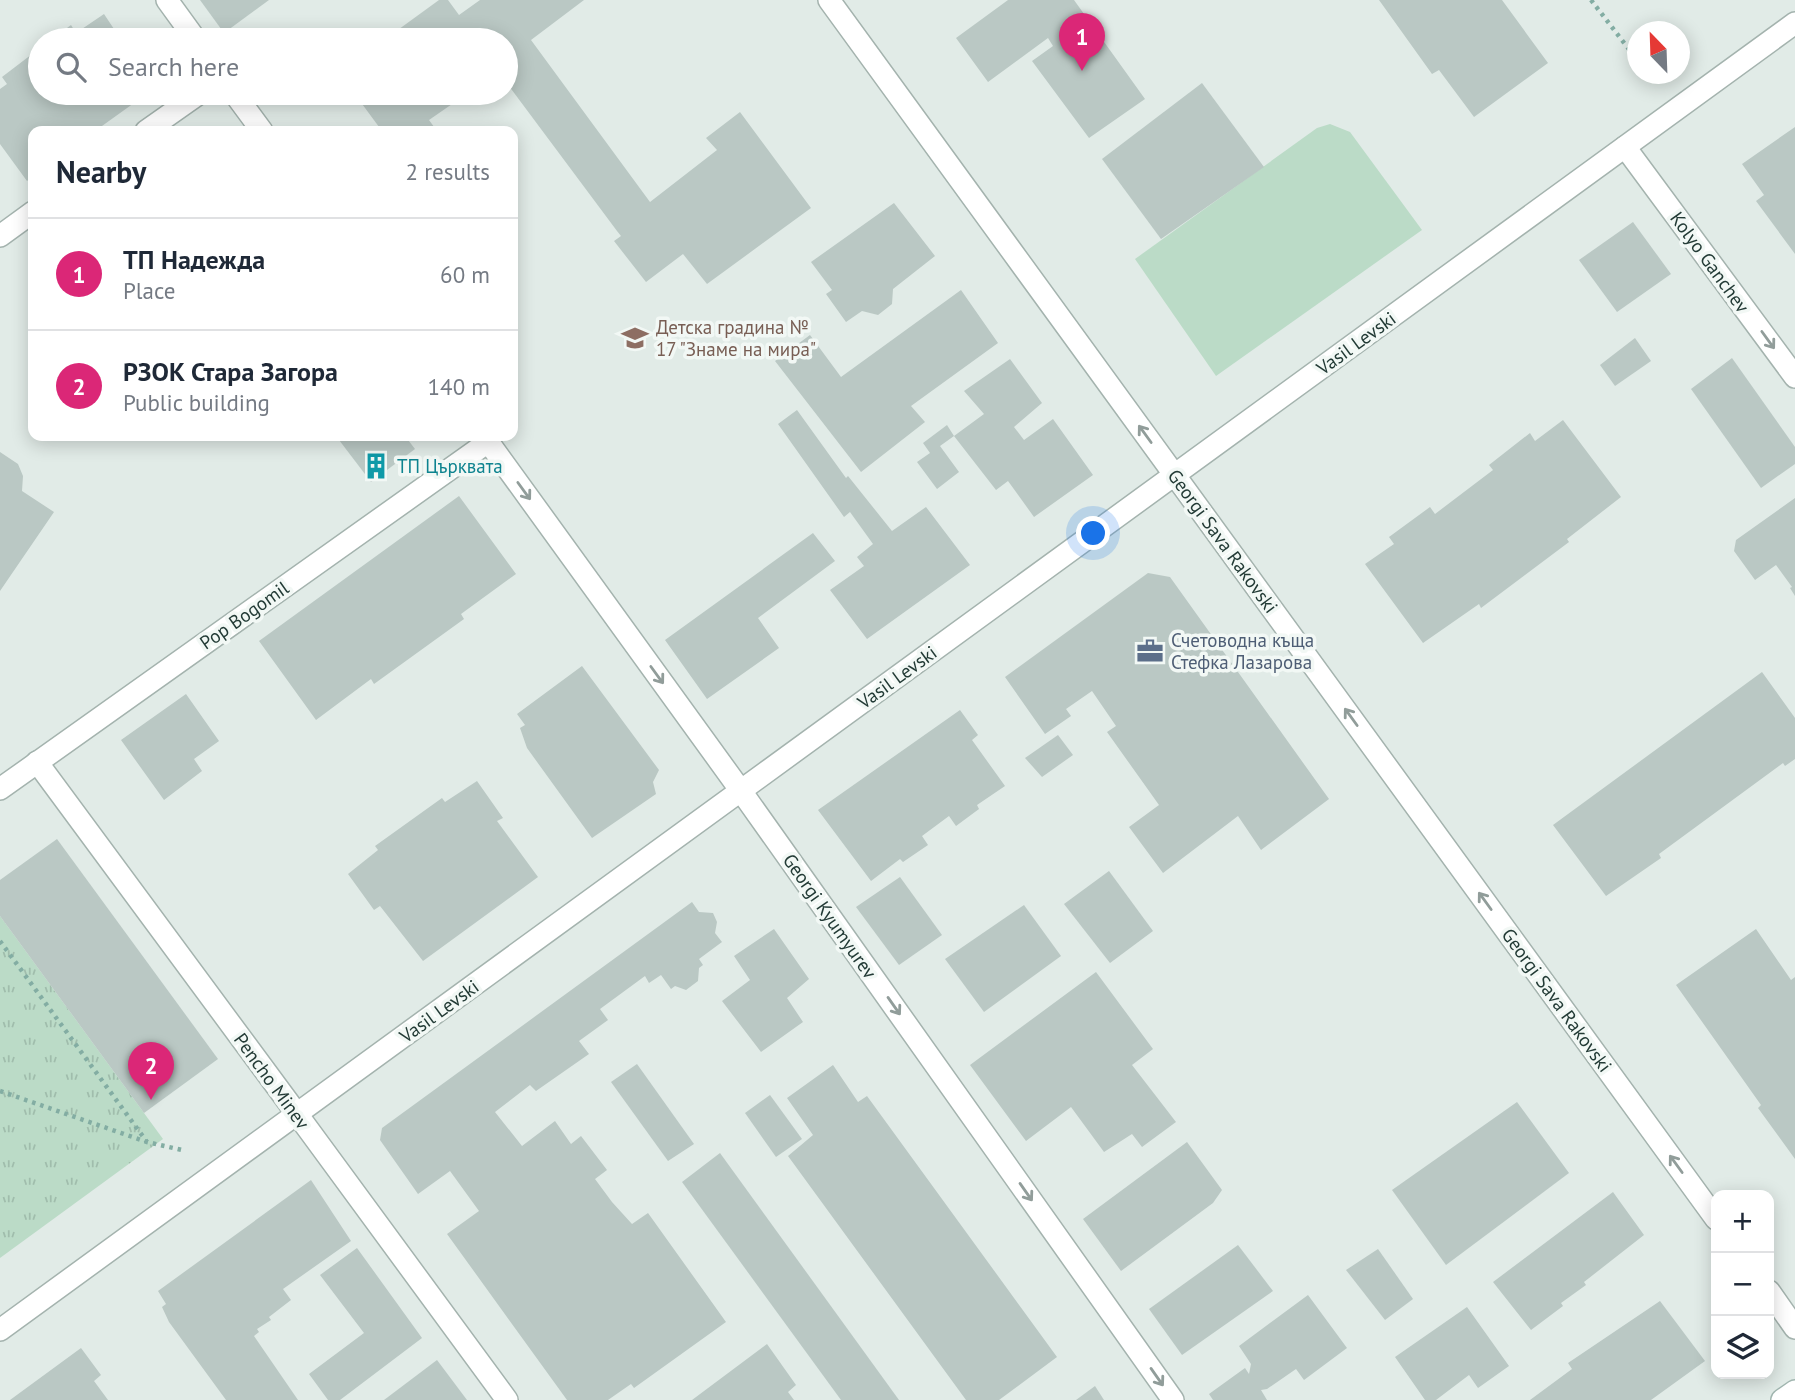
<!DOCTYPE html>
<meta charset="utf-8">
<style>
body{margin:0;font-family:"PT Sans",sans-serif;background:#f2f2f3;color:#1f2937}
.controls{position:absolute;right:21px;bottom:21px;display:grid;overflow:hidden;border-radius:14px;box-shadow:0 4px 18px #0003}
.controls button{width:63px;height:63px;display:grid;place-items:center;padding:0;border:0;border-bottom:2px solid #e0e1e3;background:#fff;color:#1f2937;font:35px sans-serif}
.compass{position:absolute;left:1627px;top:21px;width:63px;height:63px;border-radius:50%;background:#fff;box-shadow:0 4px 18px #0003;rotate:337deg}
.you{position:absolute;left:1094px;top:534px;width:24px;height:24px;margin:-18px;border:5px solid #fff;border-radius:50%;background:#1a73e8;box-shadow:0 0 0 10px #1a73e833}
.badge{display:grid;place-items:center;width:46px;height:46px;border-radius:50%;background:#db2777;color:#fff;font-size:23px;font-weight:700}
.pin{position:absolute;translate:-50% -58px;filter:drop-shadow(0 2px 4px #0008)}
.pin::after{content:'';position:absolute;top:37px;width:24px;height:21px;background:inherit;clip-path:polygon(0 0,100% 0,50% 100%)}
.list{margin:0;padding:0;list-style:none}
h2{display:flex;justify-content:space-between;align-items:center;height:91px;margin:0;padding:0 28px;font-size:30px}
h2 small{font-size:23px;font-weight:400;color:#747a83}
.list li{display:grid;grid-template-columns:46px 1fr auto;gap:21px;align-items:center;box-sizing:border-box;height:112px;padding:0 28px;border-top:2px solid #e0e1e3}
.list b{display:block;font-size:26px;white-space:nowrap}
.list p{margin:0;font-size:23px;white-space:nowrap;color:#747a83}
.list em{font-size:23px;font-style:normal;color:#747a83}
.icon{flex:none;width:38px;height:38px;fill:none;stroke:currentColor;stroke-width:2;stroke-linecap:round;stroke-linejoin:round}
.map{position:relative;flex:none;width:1795px;height:1400px;overflow:hidden}
.search{position:absolute;background:#fff;box-shadow:0 4px 18px #0003;left:28px;top:28px;width:490px;height:77px;display:flex;align-items:center;gap:18px;box-sizing:border-box;padding:0 24px;border-radius:38px;color:#747a83;font-size:26px}
.panel{position:absolute;background:#fff;box-shadow:0 4px 18px #0003;left:28px;top:126px;width:490px;height:315px;border-radius:14px}
.map>svg:first-child{display:block}
</style>
<div class="map">
<svg width="1795" height="1400" viewBox="0 0 1795 1400">
<defs>
<pattern id="park-tufts" width="24" height="20" patternUnits="userSpaceOnUse" patternTransform="scale(1.75)"><rect width="24" height="20" fill="#bbdbc7"/><path d="M3 7l-1-3M5 7V3M7 7l1-3M15 17l-1-3M17 17v-4M19 17l1-3" fill="none" stroke="#a0bdac"/></pattern>
</defs>
<rect width="100%" height="100%" fill="#e1ebe7"/>
<!-- park -->
<polygon fill="url(#park-tufts)" points="0,916 163,1139 0,1258"/>
<!-- pitch -->
<polygon fill="#bbdbc7" points="1330,124 1350,132 1422,230 1216,376 1135,259 1317,128"/>
<!-- building -->
<g fill="#bac8c4">
<polygon points="200,0 269,0 224,33"/>
<polygon points="439,0 448,0 459,15 480,0 584,0 531,40 650,202 717,150 706,138 740,112 811,208 707,284 683,254 646,282 614,241 621,236 617,231 506,82 506,40 384,40"/>
<polygon points="1008,0 1074,0 1145,99 1089,138 1032,61 1053,46 1048,38 988,82 956,38"/>
<polygon points="1379,0 1502,0 1548,63 1474,117 1439,70 1432,74"/>
<polygon points="104,14 118,35 123,31 130,40 51,40 71,25 76,33"/>
<polygon points="40,48 40,93 138,93 141,98 95,131 33,131 33,176 27,181 0,144 0,89 7,84 2,77"/>
<polygon points="1202,83 1264,167 1161,239 1102,159"/>
<polygon points="354,93 468,93 429,120 437,131 382,131"/>
<polygon points="1795,127 1795,254 1756,201 1764,195 1742,164"/>
<polygon points="894,203 935,256 893,289 892,304 878,315 862,311 846,322 826,294 832,290 811,262"/>
<polygon points="1633,222 1671,274 1617,312 1579,260"/>
<polygon points="961,290 998,343 911,406 925,422 861,472 775,361 810,335 841,377"/>
<polygon points="1635,338 1651,361 1615,386 1600,365"/>
<polygon points="1732,358 1795,447 1795,464 1761,488 1691,389"/>
<polygon points="1010,359 1042,403 1014,427 1024,440 1053,419 1093,475 1034,517 1008,481 996,490 954,436 940,446 959,472 937,489 917,462 930,453 923,443 947,425 954,436 984,414 964,391"/>
<polygon points="797,410 846,478 848,476 892,531 926,507 970,565 867,639 830,590 864,566 857,557 873,544 850,512 844,517 778,424"/>
<polygon points="1563,420 1621,497 1567,539 1569,542 1481,608 1479,604 1423,643 1365,564 1394,544 1389,537 1430,507 1435,514 1493,470 1489,465 1530,433 1535,441"/>
<polygon points="336,436 405,436 415,449 371,482"/>
<polygon points="0,452 18,464 23,476 22,491 54,512 0,591"/>
<polygon points="459,496 516,574 461,614 464,619 374,684 371,679 316,720 259,641"/>
<polygon points="1795,498 1795,596 1790,588 1792,587 1776,565 1755,580 1734,551 1736,540"/>
<polygon points="813,533 835,561 758,618 779,648 707,699 665,640"/>
<polygon points="1148,573 1170,577 1329,799 1261,850 1238,816 1163,873 1129,827 1159,805 1107,732 1116,726 1092,691 1066,709 1071,716 1045,734 1005,677"/>
<polygon points="582,666 659,770 653,782 656,794 592,838 527,748 520,728 525,725 517,714"/>
<polygon points="1762,672 1795,718 1795,759 1785,766 1783,763 1659,854 1661,858 1606,896 1553,825"/>
<polygon points="186,694 219,741 194,759 202,771 164,800 121,740"/>
<polygon points="960,710 978,735 972,740 1005,786 977,805 979,809 956,826 949,816 922,836 928,845 903,862 900,859 871,881 818,810"/>
<polygon points="1058,735 1073,755 1042,777 1025,758"/>
<polygon points="477,781 503,818 497,821 538,877 423,961 380,906 374,910 348,874 378,850 375,846 442,798 445,802"/>
<polygon points="57,839 218,1059 144,1113 0,916 0,880"/>
<polygon points="1109,871 1153,931 1110,963 1064,904"/>
<polygon points="900,877 942,935 899,965 856,907"/>
<polygon points="692,902 699,912 713,913 717,922 715,933 722,942 699,959 703,965 699,968 698,981 686,990 675,986 671,989 661,975 649,983 645,976 600,1009 608,1020 579,1041 589,1054 536,1091 530,1085 495,1112 522,1146 555,1121 571,1144 581,1136 607,1170 595,1179 612,1202 632,1224 648,1213 726,1322 634,1388 631,1384 608,1400 567,1400 447,1234 479,1211 450,1171 418,1194 380,1140 382,1128"/>
<polygon points="1024,905 1061,956 984,1012 945,959"/>
<polygon points="774,929 809,979 787,998 803,1022 761,1052 722,1001 750,980 734,956"/>
<polygon points="1756,929 1791,980 1795,977 1795,1159 1758,1108 1761,1105 1676,985"/>
<polygon points="1096,972 1153,1049 1132,1065 1176,1122 1142,1147 1132,1134 1104,1152 1071,1107 1026,1141 970,1065"/>
<polygon points="637,1064 694,1144 668,1161 611,1082"/>
<polygon points="833,1065 858,1102 867,1096 1057,1357 999,1400 966,1400 788,1156 813,1135 787,1098"/>
<polygon points="770,1095 802,1139 776,1157 745,1113"/>
<polygon points="1517,1102 1569,1173 1446,1265 1392,1190"/>
<polygon points="1187,1142 1222,1190 1213,1203 1121,1271 1083,1219"/>
<polygon points="720,1153 899,1400 841,1400 682,1182"/>
<polygon points="311,1180 351,1241 283,1289 291,1300 269,1317 271,1320 257,1329 259,1332 254,1336 298,1400 226,1400 169,1322 162,1307 166,1304 158,1291"/>
<polygon points="1613,1192 1644,1235 1584,1282 1586,1285 1561,1303 1563,1306 1531,1330 1493,1282"/>
<polygon points="1238,1245 1273,1291 1182,1355 1149,1309"/>
<polygon points="357,1248 422,1338 340,1400 328,1400 309,1374 364,1333 320,1275"/>
<polygon points="1378,1249 1413,1299 1385,1320 1346,1270"/>
<polygon points="1308,1295 1347,1348 1304,1380 1296,1369 1267,1389 1261,1390 1267,1400 1213,1400 1209,1394 1245,1368 1249,1374 1251,1364 1239,1346"/>
<polygon points="1660,1301 1705,1361 1651,1400 1530,1400 1572,1369 1568,1363"/>
<polygon points="1467,1307 1509,1366 1478,1388 1469,1375 1436,1400 1425,1400 1395,1357"/>
<polygon points="767,1344 796,1385 788,1392 794,1400 692,1400"/>
<polygon points="81,1348 101,1375 94,1381 108,1400 10,1400"/>
<polygon points="437,1360 467,1400 384,1400"/>
<polygon points="1095,1386 1104,1400 1076,1400"/>
</g>
<g fill="none" stroke-linecap="round" stroke-linejoin="round">
<!-- service casing -->
<g stroke="#a4b3ae" stroke-width="24">
<g id="service">
<polyline points="146,131 200,93"/>
<polyline points="0,236 33,212"/>
<polyline points="37,762 297,1114"/>
</g>
</g>
<!-- minor casing -->
<g stroke="#a4b3ae" stroke-width="24">
<g id="minor">
<polyline points="167,0 196,40"/>
<polyline points="829,0 1716,1219"/>
<polyline points="234,93 262,131"/>
<polyline points="1625,147 1795,377"/>
<polyline points="484,436 741,791 1173,1400"/>
<polyline points="0,789 488,442"/>
<polyline points="297,1114 507,1400"/>
<polyline points="1769,1291 1795,1328"/>
</g>
</g>
<!-- tertiary casing -->
<g stroke="#a4b3ae" stroke-width="24">
<polyline id="tertiary" points="0,1330 1795,23"/>
</g>
<!-- secondary casing -->
<g stroke="#a1b6b0" stroke-width="24">
<polyline id="secondary" points="1782,1400 1795,1391"/>
</g>
<!-- path -->
<g stroke="#83ada3" stroke-width="4.5" stroke-dasharray="3.5 5" stroke-linecap="butt">
<polyline points="1591,0 1638,61"/>
<polyline points="0,941 147,1142"/>
<polyline points="0,1091 147,1142 182,1150"/>
</g>
<!-- service -->
<use href="#service" stroke="#fff" stroke-width="21"/>
<!-- minor -->
<use href="#minor" stroke="#fff" stroke-width="21"/>
<!-- tertiary -->
<use href="#tertiary" stroke="#fff" stroke-width="21"/>
<!-- secondary -->
<use href="#secondary" stroke="#fff" stroke-width="21"/>
</g>
<!-- one-way arrows -->
<defs><path id="oneway-shaft" d="M-6 0H5M1.5-3L5.5 0L1.5 3" fill="none" stroke-width="1.6" stroke-linecap="round" stroke-linejoin="round" transform="scale(1.75)"/></defs>
<g stroke="#919d9a">
<use href="#oneway-shaft" transform="translate(1768 340) rotate(54)"/>
<use href="#oneway-shaft" transform="translate(1145 434) rotate(-126)"/>
<use href="#oneway-shaft" transform="translate(524 491) rotate(54)"/>
<use href="#oneway-shaft" transform="translate(657 675) rotate(54)"/>
<use href="#oneway-shaft" transform="translate(1351 717) rotate(-126)"/>
<use href="#oneway-shaft" transform="translate(1485 901) rotate(-126)"/>
<use href="#oneway-shaft" transform="translate(894 1006) rotate(55)"/>
<use href="#oneway-shaft" transform="translate(1676 1164) rotate(-126)"/>
<use href="#oneway-shaft" transform="translate(1026 1192) rotate(55)"/>
<use href="#oneway-shaft" transform="translate(1157 1377) rotate(55)"/>
</g>
<!-- icons -->
<defs>
<g id="school-bare" transform="scale(2.1)"><path d="M0-5L7-2L0 1L-7-2ZM-4 1L0 2.5L4 1V4Q0 6-4 4Z" fill="#8d6e63" stroke="#f2f8f5" stroke-width="2.5" paint-order="stroke"/></g>
<g id="building-bare" transform="scale(2.1)"><path d="M-4-6H4V6H1V3H-1V6H-4ZM-2.5-4.3h1.7v1.8h-1.7ZM.8-4.3h1.7v1.8H.8ZM-2.5-1h1.7V.8h-1.7ZM.8-1h1.7V.8H.8Z" fill="#0f9aa8" stroke="#f2f8f5" stroke-width="2.5" paint-order="stroke"/></g>
<g id="office-bare" transform="scale(2.1)"><path d="M-6-3h4V-5.5h4V-3h4V5H-6ZM-1-4.5V-3h2v-1.5ZM-6 0V1H6V0Z" fill="#5c6f8a" stroke="#f2f8f5" stroke-width="2.5" paint-order="stroke"/></g>
</defs>
<g fill-rule="evenodd">
<use href="#school-bare" x="635" y="338"/>
<use href="#building-bare" x="376" y="466"/>
<use href="#office-bare" x="1150" y="651"/>
</g>
<g text-anchor="middle" stroke-width="7" stroke-linejoin="round" paint-order="stroke">
<!-- street labels -->
<g font-size="19" fill="#233b36" stroke="#f2f8f5">
<text transform="translate(1710 262) rotate(54)" y="7">Kolyo Ganchev</text>
<text transform="translate(1356 343) rotate(-36)" y="7">Vasil Levski</text>
<text transform="translate(1223 541) rotate(54)" y="7">Georgi Sava Rakovski</text>
<text transform="translate(244 615) rotate(-35)" y="7">Pop Bogomil</text>
<text transform="translate(897 677) rotate(-36)" y="7">Vasil Levski</text>
<text transform="translate(830 916) rotate(55)" y="7">Georgi Kyumyurev</text>
<text transform="translate(1557 1000) rotate(54)" y="7">Georgi Sava Rakovski</text>
<text transform="translate(439 1011) rotate(-36)" y="7">Vasil Levski</text>
<text transform="translate(272 1081) rotate(54)" y="7">Pencho Minev</text>
</g>
<!-- education labels -->
<g font-size="19" fill="#785e54" stroke="#f2f8f5" text-anchor="start">
<text x="656" y="334">Детска градина №<tspan x="656" dy="22">17 "Знаме на мира"</tspan></text>
</g>
<!-- culture labels -->
<g font-size="19" fill="#0d838f" stroke="#f2f8f5" text-anchor="start">
<text x="397" y="473">ТП Църквата</text>
</g>
<!-- service labels -->
<g font-size="19" fill="#4e5e75" stroke="#f2f8f5" text-anchor="start">
<text x="1171" y="647">Счетоводна къща<tspan x="1171" dy="22">Стефка Лазарова</tspan></text>
</g>
</g>
</svg>
<div class="controls">
<button>+</button>
<button>−</button>
<button><svg class="icon" aria-label="layers" viewBox="0 0 24 24"><path d="M12 4l9 5-9 5-9-5zM3 14l9 5 9-5"/></svg></button>
</div>
<svg class="compass" viewBox="-18 -18 36 36"><path d="M0-13l5 13h-10z" fill="#e53935"/><path d="M0 13l5-13h-10z" fill="#747a83"/></svg>
<div class="you"></div>
<div class="pin badge" style="left:1082px;top:71px">1</div>
<div class="pin badge" style="left:151px;top:1100px">2</div>
<div class="search"><svg class="icon" aria-label="search" viewBox="0 0 24 24"><circle cx="10" cy="10" r="6"/><path d="M15 15l6 6"/></svg>Search here</div>
<section class="panel">
<h2>Nearby<small>2 results</small></h2>
<ul class="list">
<li><span class="badge">1</span><div><b>ТП Надежда</b><p>Place</p></div><em>60 m</em></li>
<li><span class="badge">2</span><div><b>РЗОК Стара Загора</b><p>Public building</p></div><em>140 m</em></li>
</ul>
</section>
</div>
